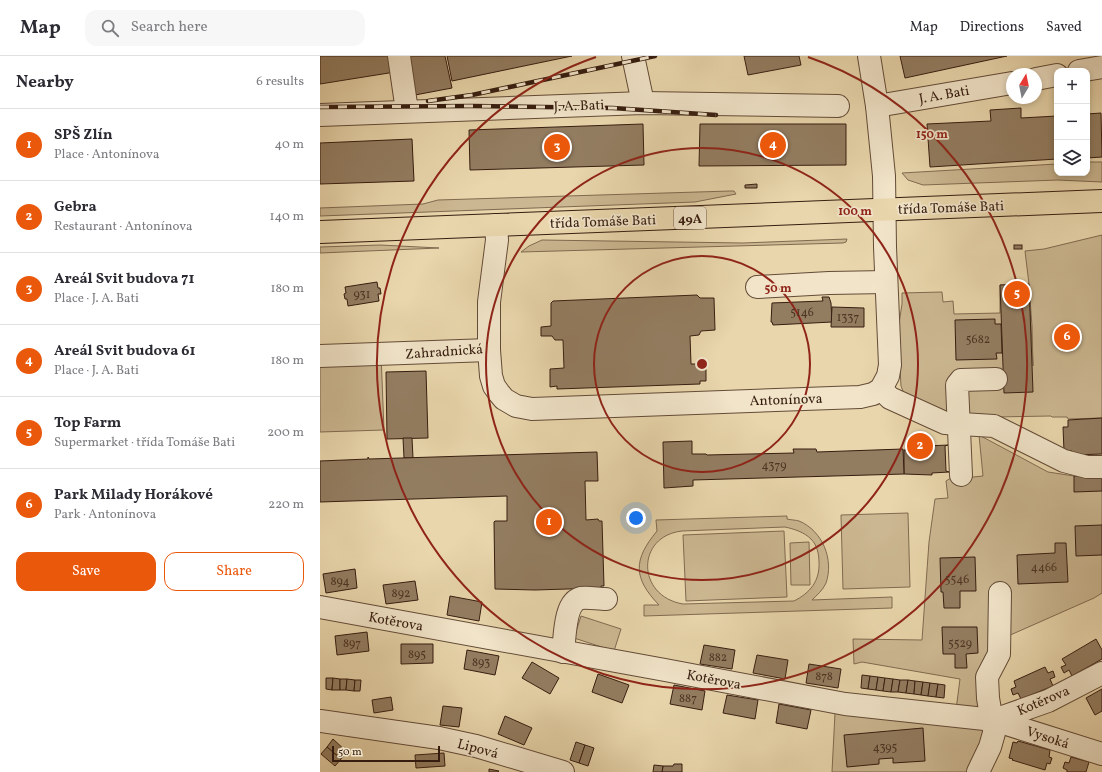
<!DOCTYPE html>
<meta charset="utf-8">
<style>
body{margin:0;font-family:Vollkorn,serif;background:#f7f7f7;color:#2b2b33}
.controls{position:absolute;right:12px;top:12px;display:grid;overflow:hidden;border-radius:8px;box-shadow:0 2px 6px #0003}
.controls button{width:36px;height:36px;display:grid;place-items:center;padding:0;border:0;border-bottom:1px solid #e1e1e2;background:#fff;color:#2b2b33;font:20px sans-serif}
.compass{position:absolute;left:686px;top:12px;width:36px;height:36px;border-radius:50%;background:#fff;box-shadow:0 2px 6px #0003;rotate:10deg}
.scale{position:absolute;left:12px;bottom:10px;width:108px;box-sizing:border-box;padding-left:4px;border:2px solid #361d10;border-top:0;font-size:11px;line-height:14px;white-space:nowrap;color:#361d10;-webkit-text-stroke:3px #f1e4c9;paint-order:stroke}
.you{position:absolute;left:316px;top:462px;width:14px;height:14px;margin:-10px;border:3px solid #fff;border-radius:50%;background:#1a73e8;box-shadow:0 0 0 6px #1a73e833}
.badge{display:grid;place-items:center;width:26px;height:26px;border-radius:50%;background:#ea580c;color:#fff;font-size:13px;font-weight:700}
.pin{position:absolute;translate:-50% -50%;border:2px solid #fff;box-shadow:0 1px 4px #0006}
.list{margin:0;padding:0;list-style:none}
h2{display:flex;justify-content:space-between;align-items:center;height:52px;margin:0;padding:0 16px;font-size:17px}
h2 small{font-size:13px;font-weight:400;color:#7c7c81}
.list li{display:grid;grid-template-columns:26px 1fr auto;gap:12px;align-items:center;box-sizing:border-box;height:72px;padding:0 16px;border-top:1px solid #e1e1e2}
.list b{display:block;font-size:15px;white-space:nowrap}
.list p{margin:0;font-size:13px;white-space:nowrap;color:#7c7c81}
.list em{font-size:13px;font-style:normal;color:#7c7c81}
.actions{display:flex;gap:8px;padding:12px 16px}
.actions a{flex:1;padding:9px 0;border:1px solid #ea580c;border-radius:12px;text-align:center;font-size:14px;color:#ea580c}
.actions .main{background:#ea580c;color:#fff}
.icon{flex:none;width:22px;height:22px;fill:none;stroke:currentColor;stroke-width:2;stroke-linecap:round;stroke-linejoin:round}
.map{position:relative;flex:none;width:782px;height:716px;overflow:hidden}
header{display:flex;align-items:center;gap:24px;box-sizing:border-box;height:56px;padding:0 20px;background:#fff;border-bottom:1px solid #e1e1e2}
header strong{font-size:19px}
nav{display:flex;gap:22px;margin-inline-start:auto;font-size:14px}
.search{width:280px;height:36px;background:#f7f7f7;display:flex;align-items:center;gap:10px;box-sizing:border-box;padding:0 14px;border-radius:12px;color:#7c7c81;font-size:15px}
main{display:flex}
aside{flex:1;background:#fff}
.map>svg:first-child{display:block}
</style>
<header>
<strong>Map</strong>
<div class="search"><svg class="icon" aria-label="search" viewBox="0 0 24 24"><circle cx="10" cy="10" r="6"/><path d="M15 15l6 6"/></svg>Search here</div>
<nav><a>Map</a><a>Directions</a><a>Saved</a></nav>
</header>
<main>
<aside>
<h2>Nearby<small>6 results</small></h2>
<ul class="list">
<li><span class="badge">1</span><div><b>SPŠ Zlín</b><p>Place · Antonínova</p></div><em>40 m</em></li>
<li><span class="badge">2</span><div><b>Gebra</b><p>Restaurant · Antonínova</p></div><em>140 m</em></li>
<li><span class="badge">3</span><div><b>Areál Svit budova 71</b><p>Place · J. A. Bati</p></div><em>180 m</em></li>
<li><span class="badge">4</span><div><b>Areál Svit budova 61</b><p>Place · J. A. Bati</p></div><em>180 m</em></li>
<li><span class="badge">5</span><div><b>Top Farm</b><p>Supermarket · třída Tomáše Bati</p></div><em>200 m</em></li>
<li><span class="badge">6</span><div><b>Park Milady Horákové</b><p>Park · Antonínova</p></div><em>220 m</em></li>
</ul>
<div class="actions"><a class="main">Save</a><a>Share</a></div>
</aside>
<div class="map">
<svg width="782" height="716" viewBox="0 0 782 716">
<rect width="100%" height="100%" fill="#e9d6ac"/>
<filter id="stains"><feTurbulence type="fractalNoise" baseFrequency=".005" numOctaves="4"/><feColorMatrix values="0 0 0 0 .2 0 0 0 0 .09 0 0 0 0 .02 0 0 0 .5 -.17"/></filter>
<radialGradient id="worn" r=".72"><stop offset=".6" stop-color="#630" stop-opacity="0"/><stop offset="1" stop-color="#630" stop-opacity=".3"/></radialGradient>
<!-- green -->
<g fill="#cbb791" stroke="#806a50" fill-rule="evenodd">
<polygon points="767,106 782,106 782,126 738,124 603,129 588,124 582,117 737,108 737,117 767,117"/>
<polygon points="410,135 414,135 416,138 375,146 0,160 0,152 103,148 118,144"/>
<path d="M782,179V362L748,363L747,361H732L731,360L674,361L621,358L586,343L581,330L578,274L582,248V237L622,236L623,246L633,245L634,258L680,257V229L709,228L705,195L724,193ZM709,229L712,270L713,310V309Z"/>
<polygon points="527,183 526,186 523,187 201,196 209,190 222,184 423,187"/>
<polygon points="60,189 119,192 0,197 0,191"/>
<polygon points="61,298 64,374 0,376 0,300"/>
<polygon points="659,379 728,416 754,420 782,419 782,537 774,542 679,584 658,656 636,654 640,623 542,606 534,608 533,583 602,584 609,486 615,443 628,442 626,425 634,420 634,423 663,420"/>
<polygon points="588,457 590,531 523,533 521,459"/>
<path d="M467,460V463C471,464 476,464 479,465C503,475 514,504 506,527C503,534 497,539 492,544L572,541V552L324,560V549H339C313,522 313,504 337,475L336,464ZM465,471C474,473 484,476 491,483C497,489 499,498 499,506C500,525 490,537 474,545L363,548C316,540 316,480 362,475Z"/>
<polygon points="464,475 467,541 366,545 363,479"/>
<polygon points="489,486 490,529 471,529 470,487"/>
<polygon points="261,560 301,573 294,595 254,582"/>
<polygon points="515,657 663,671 662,685 648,716 512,716"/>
</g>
<!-- building -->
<g fill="#937d61" stroke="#361d10">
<polygon points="0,0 72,0 75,16 0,28"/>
<polygon points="87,0 125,0 132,32 95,39"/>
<polygon points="127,0 252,0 132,25"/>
<polygon points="424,0 479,0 481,9 428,19"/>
<polygon points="580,0 687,0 585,22"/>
<polygon points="701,52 701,62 737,60 737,103 610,111 607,68 671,65 670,54"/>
<polygon points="781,57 782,101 767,102 767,58"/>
<polygon points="323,68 324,109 150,114 149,74"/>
<polygon points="380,68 526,68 526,109 379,110"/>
<polygon points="92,83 94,125 0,128 0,87"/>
<polygon points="437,128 437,132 425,132 425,129"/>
<rect x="694" y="189" width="8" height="4"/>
<polygon points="57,226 58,232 60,232 61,238 58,238 59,245 28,250 27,243 25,243 24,238 26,237 25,231"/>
<polygon points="709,228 713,336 684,337 680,229"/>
<polygon points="377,239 380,242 394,242 395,274 381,275 379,279 370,280 371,308 386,308 386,325 380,325 380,328 237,333 237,330 230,331 230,313 244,312 243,284 235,284 232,280 221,280 221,271 231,270 231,247 233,245"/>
<polygon points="502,241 509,241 511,247 512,266 453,269 452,266 451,266 452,247 503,245"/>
<polygon points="512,251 544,252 544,271 511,271"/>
<polygon points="675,263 675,268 681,268 682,297 676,297 677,303 636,304 635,264"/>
<polygon points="106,315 108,382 67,383 66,316"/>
<polygon points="782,362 782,398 752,399 752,395 744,395 743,371 748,371 748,364"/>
<polygon points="599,381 607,383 607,390 628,389 625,390 626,415 629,416 612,417 612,419 584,418 584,394 586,394 589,390 593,394 596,390 592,387 593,383"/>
<polygon points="83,382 92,382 93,402 84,402"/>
<polygon points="372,385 372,398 386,398 387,399 474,397 473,393 496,393 497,396 583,393 584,418 373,424 373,430 344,432 343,386"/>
<polygon points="277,396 278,425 265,425 266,464 278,463 279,465 282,465 284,530 281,530 281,532 215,534 175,533 174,466 175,465 187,465 187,440 0,446 0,405 48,403 48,401 49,403"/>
<polygon points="782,419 782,435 754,436 754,420"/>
<polygon points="782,469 782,499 756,500 755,470"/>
<polygon points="735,487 746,487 748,526 698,528 697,499 735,497"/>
<polygon points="655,501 656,535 640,535 640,552 624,552 623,536 621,536 620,502"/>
<polygon points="35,513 37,532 6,537 3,518"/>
<polygon points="95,525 98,544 66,548 63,529"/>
<polygon points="130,540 162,546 159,565 127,559"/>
<polygon points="622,571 657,571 658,597 646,598 647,612 635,612 635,598 623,598"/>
<polygon points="47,576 49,595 17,599 15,580"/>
<polygon points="776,583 782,594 782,603 752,620 749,614 744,617 741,611 746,609 742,603"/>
<polygon points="81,588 113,588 113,607 81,608"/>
<polygon points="384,589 415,594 412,613 380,608"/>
<polygon points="147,594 179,600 175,619 144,613"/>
<polygon points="437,599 468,604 465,623 433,617"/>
<polygon points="212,606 239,622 230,638 202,622"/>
<polygon points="489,608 521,613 518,632 486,627"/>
<polygon points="725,611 728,617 733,615 735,621 730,623 733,630 701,643 698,637 693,639 691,633 696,631 694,625"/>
<polygon points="278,618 309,629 302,647 272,636"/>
<polygon points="542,619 550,620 548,633 541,632"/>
<polygon points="550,620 558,621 556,634 548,633"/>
<polygon points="558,621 565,622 563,635 556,634"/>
<polygon points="6,622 13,622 12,634 6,633"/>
<polygon points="13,622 20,623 20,634 12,634"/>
<polygon points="565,622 573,623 571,636 563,635"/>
<polygon points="20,623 27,623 26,634 20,634"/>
<polygon points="27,623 35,624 34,635 26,634"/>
<polygon points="573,623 580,624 578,636 571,636"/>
<polygon points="35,624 41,624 40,635 34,635"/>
<polygon points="580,624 588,624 586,637 578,636"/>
<polygon points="588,624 595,625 594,638 586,637"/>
<polygon points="595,625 603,626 601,639 594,638"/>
<polygon points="603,626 610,627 608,640 601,639"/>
<polygon points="610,627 618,628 616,641 608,640"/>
<polygon points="618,628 625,629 624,642 616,641"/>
<polygon points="354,629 385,635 382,654 350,648"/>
<polygon points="782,633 782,655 775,659 766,642"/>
<polygon points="407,639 438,644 435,663 403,657"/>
<polygon points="71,641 73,654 54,657 52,644"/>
<polygon points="459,648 491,654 487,673 456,667"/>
<polygon points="123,650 142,652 139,671 120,669"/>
<polygon points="185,660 212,672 204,689 178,678"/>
<polygon points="603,672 605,705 573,707 573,702 559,703 559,708 527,711 524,679"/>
<polygon points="13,683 27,696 21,703 7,691"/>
<polygon points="698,685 730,694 729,701 732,702 730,708 727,707 725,714 692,704 693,703 689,702 693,686 697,687"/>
<polygon points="256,686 265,689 259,707 250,704"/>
<polygon points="265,689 274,692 268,710 259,707"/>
<polygon points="7,691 21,703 15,710 1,698"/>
<polygon points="124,697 125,710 96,712 95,699"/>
<polygon points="751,701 769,706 766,716 747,716 747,714 743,712 745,706 749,707"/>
<polygon points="354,708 362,708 362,716 342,716 343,710 353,710"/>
<polygon points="334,709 343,710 342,716 333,716"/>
<polygon points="169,713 179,715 178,716 169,716"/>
</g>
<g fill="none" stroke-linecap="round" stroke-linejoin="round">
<!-- minor casing -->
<g stroke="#634b37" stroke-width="24">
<g id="minor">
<polyline points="79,0 87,55"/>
<polyline points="313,0 323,47"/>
<polyline points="759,15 782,11"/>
<polyline points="716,23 737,19"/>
<polyline points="557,50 692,27"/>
<polyline points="0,59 323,47 518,50"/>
<polyline points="176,169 177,184 169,246 169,294 171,320 174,330 179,337 184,343 196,350 212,353 540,341 553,338 561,333 568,320 570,309 565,191 564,120 557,50 549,0"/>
<polyline points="437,231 509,227 566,226"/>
<polyline points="0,300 169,294"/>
<polyline points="561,333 570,342 625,367 674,370 744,405 767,411 782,411"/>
<polyline points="641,419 637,329 641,324 676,323"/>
<polyline points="0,551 345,614 525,648 674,664 728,645 782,617"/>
<path d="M243,596C245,582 244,546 261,542C269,541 278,543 286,543"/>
<polyline points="674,664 782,698"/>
<polyline points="0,665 119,682 156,690 243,716"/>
<polyline points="658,716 670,691 674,677 674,664 670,654 668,642 667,621 679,598 680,537"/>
</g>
</g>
<!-- major casing -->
<g stroke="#361d10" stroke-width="24">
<polyline id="major" points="0,176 782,145"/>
</g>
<!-- minor -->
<use href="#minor" stroke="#f1e4c9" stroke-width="22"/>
<!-- major -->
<use href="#major" stroke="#e9d6ac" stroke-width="22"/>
<!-- rail casing -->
<g stroke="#361d10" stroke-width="4.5">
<g id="rail">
<polyline points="108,45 152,39 335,0"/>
<polyline points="0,51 152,50 293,52 396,59"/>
</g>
</g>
<!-- rail -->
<use href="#rail" stroke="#f1e4c9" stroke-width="3" stroke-dasharray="9" stroke-linecap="butt"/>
</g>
<!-- distance rings -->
<g fill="none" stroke="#8f2418" stroke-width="2">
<circle cx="382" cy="308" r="108"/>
<circle cx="382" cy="308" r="216"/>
<path d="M488 1A325 325 0 1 1 276 1"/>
</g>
<g text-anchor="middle" stroke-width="3.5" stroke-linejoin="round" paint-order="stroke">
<!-- number labels -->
<g font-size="12" fill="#4d3524">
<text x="42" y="242">931</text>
<text x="482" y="260">5146</text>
<text x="528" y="265">1337</text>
<text x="658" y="287">5682</text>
<text x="454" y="413">4379</text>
<text x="724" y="515">4466</text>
<text x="637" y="527">5546</text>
<text x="20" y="529">894</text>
<text x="81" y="541">892</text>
<text x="32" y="591">897</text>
<text x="640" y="591">5529</text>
<text x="97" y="602">895</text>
<text x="398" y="605">882</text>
<text x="161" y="610">893</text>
<text x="504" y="624">878</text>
<text x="368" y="646">887</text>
<text x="565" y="695">4395</text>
</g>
<!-- shield labels -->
<rect fill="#f1e4c9" stroke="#6e5948" stroke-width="1" x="354" y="151" width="32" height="22" rx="3"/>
<g font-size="13" font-weight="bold" fill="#361d10">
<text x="370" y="167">49A</text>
</g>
<!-- street labels -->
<g font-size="14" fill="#361d10" stroke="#f1e4c9">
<text transform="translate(624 38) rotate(-10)" y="5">J. A. Bati</text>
<text transform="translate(259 49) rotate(-2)" y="5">J. A. Bati</text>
<text transform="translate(631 151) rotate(-2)" y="5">třída Tomáše Bati</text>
<text transform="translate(283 165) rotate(-2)" y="5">třída Tomáše Bati</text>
<text transform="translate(124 295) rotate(-4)" y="5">Zahradnická</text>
<text transform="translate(466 343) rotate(-2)" y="5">Antonínova</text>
<text transform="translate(76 565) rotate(10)" y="5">Kotěrova</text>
<text transform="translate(394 623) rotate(11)" y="5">Kotěrova</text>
<text transform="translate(723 644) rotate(-23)" y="5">Kotěrova</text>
<text transform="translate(728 681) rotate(18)" y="5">Vysoká</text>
<text transform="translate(158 692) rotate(15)" y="5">Lipová</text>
</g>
</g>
<circle cx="382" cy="308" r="6" fill="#8f2418" stroke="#f1e4c9" stroke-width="2"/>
<g font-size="12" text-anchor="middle" font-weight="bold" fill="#8f2418" stroke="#f1e4c9" stroke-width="3.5" stroke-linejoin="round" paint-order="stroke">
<text x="612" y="82">150 m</text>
<text x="535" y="159">100 m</text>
<text x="458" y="236">50 m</text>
</g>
<rect width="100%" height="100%" filter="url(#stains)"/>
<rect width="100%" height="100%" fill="url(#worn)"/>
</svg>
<div class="controls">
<button>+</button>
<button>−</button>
<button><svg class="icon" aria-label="layers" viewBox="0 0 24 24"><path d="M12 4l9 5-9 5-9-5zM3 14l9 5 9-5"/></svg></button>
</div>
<svg class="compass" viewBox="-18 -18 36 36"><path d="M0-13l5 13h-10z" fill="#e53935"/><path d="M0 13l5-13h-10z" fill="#7c7c81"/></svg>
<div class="scale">50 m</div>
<div class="you"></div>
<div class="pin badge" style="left:229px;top:466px">1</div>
<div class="pin badge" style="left:600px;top:390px">2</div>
<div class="pin badge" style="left:237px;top:91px">3</div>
<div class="pin badge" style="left:453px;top:89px">4</div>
<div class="pin badge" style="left:697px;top:238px">5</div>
<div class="pin badge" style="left:747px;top:281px">6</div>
</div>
</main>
